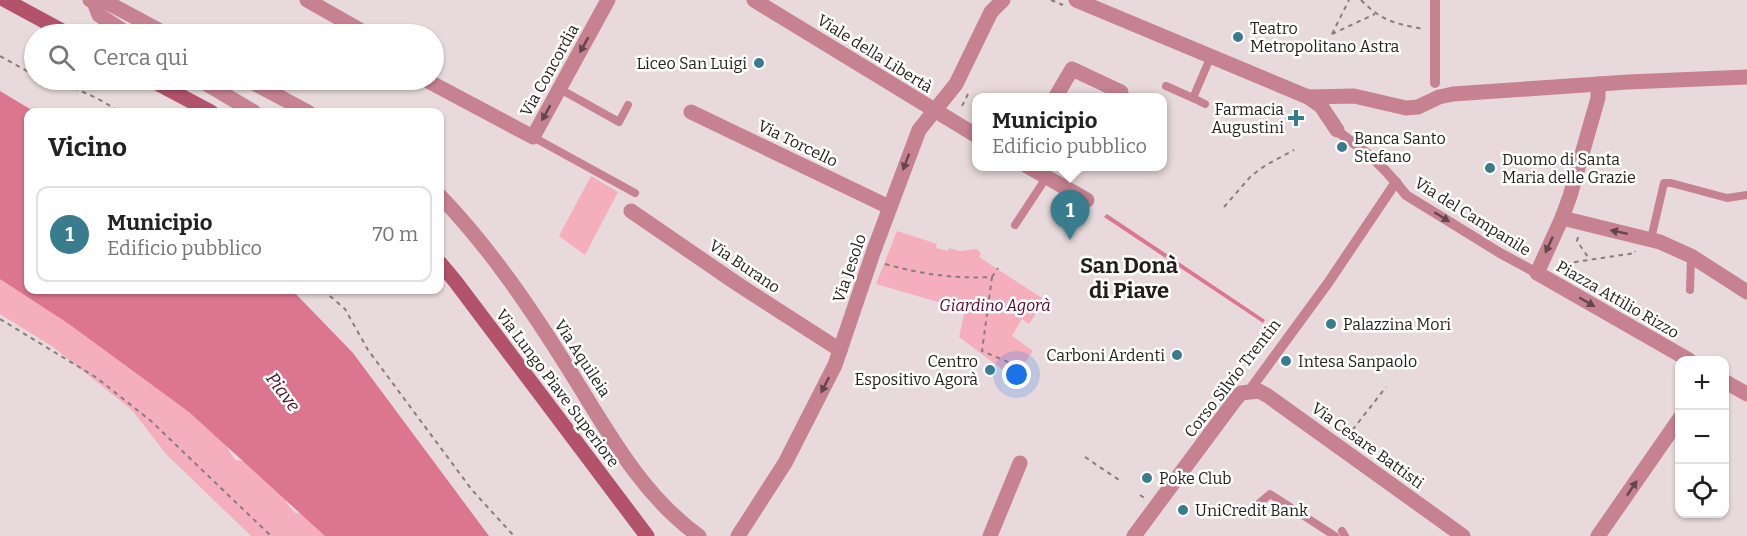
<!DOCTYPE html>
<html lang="it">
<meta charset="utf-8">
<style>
body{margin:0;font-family:Bitter,serif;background:#f2f2f2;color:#222}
.controls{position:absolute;right:18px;bottom:18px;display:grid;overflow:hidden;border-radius:12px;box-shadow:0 2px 4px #0004}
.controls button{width:54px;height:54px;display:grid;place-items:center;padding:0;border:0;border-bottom:2px solid #e0e0e0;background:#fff;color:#222;font:30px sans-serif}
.you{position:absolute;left:1017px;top:375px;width:21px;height:21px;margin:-15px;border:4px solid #fff;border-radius:50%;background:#1a73e8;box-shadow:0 0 0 9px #1a73e833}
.badge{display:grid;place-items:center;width:39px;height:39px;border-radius:50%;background:#397c8d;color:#fff;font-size:20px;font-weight:700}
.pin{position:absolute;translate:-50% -50px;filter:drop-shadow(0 2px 3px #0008)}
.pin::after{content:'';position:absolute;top:32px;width:21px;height:18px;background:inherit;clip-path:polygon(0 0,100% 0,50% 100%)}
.popup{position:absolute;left:972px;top:93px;width:195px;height:78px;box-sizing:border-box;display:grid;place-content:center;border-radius:12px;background:#fff;filter:drop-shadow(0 2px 4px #0005);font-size:20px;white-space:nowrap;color:#767676}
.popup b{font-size:22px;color:#222}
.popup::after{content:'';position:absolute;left:50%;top:100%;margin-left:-12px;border:12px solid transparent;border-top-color:#fff}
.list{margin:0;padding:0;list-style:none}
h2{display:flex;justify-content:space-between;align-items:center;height:78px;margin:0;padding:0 24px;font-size:26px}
h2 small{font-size:20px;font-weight:400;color:#767676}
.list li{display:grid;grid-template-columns:39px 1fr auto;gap:18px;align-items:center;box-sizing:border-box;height:96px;margin:0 12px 12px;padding:0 12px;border:2px solid #e0e0e0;border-radius:12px}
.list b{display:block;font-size:22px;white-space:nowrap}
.list p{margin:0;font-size:20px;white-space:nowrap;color:#767676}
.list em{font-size:20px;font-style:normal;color:#767676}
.icon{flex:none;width:33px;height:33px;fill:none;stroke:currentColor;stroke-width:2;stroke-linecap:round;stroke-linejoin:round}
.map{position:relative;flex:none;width:1747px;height:536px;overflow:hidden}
.search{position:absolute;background:#fff;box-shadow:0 2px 4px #0004;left:24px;top:24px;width:420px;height:66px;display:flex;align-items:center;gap:15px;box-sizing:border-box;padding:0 21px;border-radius:33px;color:#767676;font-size:22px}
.panel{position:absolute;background:#fff;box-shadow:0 2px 4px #0004;left:24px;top:108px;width:420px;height:186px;border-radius:12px}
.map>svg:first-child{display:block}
</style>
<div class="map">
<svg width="1747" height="536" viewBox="0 0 1747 536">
<rect width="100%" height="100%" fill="#e8dadc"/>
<!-- green -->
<g fill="#f4aebc">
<polygon points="591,176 618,192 585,255 559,236"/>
<polygon points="897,231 937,244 936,248 948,251 949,248 960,251 977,249 981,254 979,257 1045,300 1029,324 1022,319 1012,336 1033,351 1014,378 959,337 965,310 876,284"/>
<polygon points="0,255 28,290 219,434 235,460 257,463 287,487 286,502 295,513 312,514 336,536 251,536 166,454 132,410 53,347 0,314"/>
</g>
<!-- water -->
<g fill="#db768e">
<polygon points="0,91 35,112 28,112 28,290 292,290 353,353 489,536 325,536 189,412 69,324 0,279"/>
<polygon points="1107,214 1265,320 1263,323 1104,217"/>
</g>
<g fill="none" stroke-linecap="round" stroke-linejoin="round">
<!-- path -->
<g stroke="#877d7e" stroke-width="2" stroke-dasharray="4.5 4.5" stroke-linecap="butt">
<polyline points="1051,0 1063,5"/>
<path d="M1361,0C1383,22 1394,23 1423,29"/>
<polyline points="1332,34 1375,14"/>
<polyline points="1332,34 1349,0"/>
<polyline points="0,56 34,75"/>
<path d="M48,80C75,87 97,97 120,112"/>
<polyline points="962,106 968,94"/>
<polyline points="1224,207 1251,176 1266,165 1294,150"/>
<polyline points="1578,237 1577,241 1590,260"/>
<path d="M885,264C921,274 954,279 992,277L982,351L1022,368"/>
<polyline points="1559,269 1562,264 1635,253 1635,251"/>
<polyline points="992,277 998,268"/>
<polyline points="323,290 345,309 368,350 472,490 514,536"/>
<polyline points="0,319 97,378 151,421 271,536"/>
<polyline points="1347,437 1386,387"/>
<polyline points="1085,457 1122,482"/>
<polyline points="1140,495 1146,499"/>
</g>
<!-- service -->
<g stroke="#c68290" stroke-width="8">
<polyline points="1166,86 1193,98"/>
<polyline points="560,89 619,122 628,105"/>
<polyline points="1205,104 1193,98 1211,56"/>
<polyline points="533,137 635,193"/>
<polyline points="1015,225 1046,178"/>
<polyline points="1651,239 1664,183 1671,183 1727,198 1747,195"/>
<polyline points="1690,290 1691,256"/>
<polyline points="1247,514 1270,494 1335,536"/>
<polyline points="1342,531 1345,536"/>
</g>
<!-- pedestrian -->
<g stroke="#c68290" stroke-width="10">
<polyline points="1435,0 1435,83"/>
<path d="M1337,130C1345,138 1354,143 1363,150C1379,163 1394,179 1406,195L1500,253L1537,273"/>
<polyline points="1249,391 1328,283 1396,182"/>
</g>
<!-- minor -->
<g stroke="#c68290" stroke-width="15">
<polyline points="90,0 108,3 166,34"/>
<polyline points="307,0 367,34"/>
<polyline points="754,0 977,136"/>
<polyline points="94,2 99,15 128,34"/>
<polyline points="200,80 254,112"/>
<polyline points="248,80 308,112"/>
<polyline points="426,80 533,137 608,0"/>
<polyline points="1598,84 1598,98 1570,196 1562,218 1537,273 1689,360"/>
<polyline points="1308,97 1321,106 1337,130"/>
<polyline points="1055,98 1072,69 1121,92"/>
<polyline points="691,112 889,207"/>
<polyline points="1027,166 1087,200"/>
<path d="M440,196C489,247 530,307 568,368C606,428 640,494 699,536"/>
<polyline points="631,211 739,285 840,350"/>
<polyline points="1562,218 1660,242 1691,256 1747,292"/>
<polyline points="1724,381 1747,394"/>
<polyline points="990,536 1020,463"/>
<polyline points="1598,536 1680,418"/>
</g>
<!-- tertiary -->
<g stroke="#c68290" stroke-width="15">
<polyline points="1076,0 1308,97 1354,96 1406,108 1418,107 1439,97 1453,94 1628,82 1747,77"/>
<polyline points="738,536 785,463 835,365 874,250 919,130 956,84 991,12 1003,0"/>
<polyline points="1134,536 1235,400 1241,393 1259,391 1268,396 1463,536"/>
</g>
<!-- secondary -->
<g stroke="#b3526b" stroke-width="15">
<polyline points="5,0 68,34"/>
<polyline points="151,80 211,112"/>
<polyline points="440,263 455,281 647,536"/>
</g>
</g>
<!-- one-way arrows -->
<defs><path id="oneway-solid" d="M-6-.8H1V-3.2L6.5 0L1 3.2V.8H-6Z" transform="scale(1.5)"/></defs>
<g fill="#64464c">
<use href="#oneway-solid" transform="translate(584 45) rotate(119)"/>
<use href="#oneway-solid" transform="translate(546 113) rotate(119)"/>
<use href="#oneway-solid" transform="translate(906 162) rotate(111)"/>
<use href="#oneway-solid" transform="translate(1442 217) rotate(32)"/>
<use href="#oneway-solid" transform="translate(1619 232) rotate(-168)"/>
<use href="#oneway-solid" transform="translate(1549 245) rotate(115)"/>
<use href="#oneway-solid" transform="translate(1587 302) rotate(30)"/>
<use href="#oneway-solid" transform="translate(825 385) rotate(117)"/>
<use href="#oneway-solid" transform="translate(1632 488) rotate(-56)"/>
</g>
<!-- markers -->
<g fill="#397c8d" stroke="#fff" stroke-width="2">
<circle cx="1238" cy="37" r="6"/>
<circle cx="759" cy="63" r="6"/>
<path d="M1293 109h6v6h6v6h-6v6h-6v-6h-6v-6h6z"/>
<circle cx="1342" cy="147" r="6"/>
<circle cx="1490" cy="168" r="6"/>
<circle cx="1331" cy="324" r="6"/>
<circle cx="1177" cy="355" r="6"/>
<circle cx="1286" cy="361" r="6"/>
<circle cx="990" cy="370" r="6"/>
<circle cx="1147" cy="478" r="6"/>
<circle cx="1183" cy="510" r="6"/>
</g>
<g text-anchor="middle" stroke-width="5" stroke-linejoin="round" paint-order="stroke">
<!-- poi labels -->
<g font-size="16" fill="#231e1e" stroke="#fff" text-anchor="start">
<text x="1250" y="34">Teatro<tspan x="1250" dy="18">Metropolitano Astra</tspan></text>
<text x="747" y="69" text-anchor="end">Liceo San Luigi</text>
<text x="1284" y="115" text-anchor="end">Farmacia<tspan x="1284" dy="18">Augustini</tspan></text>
<text x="1354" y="144">Banca Santo<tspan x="1354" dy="18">Stefano</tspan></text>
<text x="1502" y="165">Duomo di Santa<tspan x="1502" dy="18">Maria delle Grazie</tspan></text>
<text x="1343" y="330">Palazzina Mori</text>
<text x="1165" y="361" text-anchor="end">Carboni Ardenti</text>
<text x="978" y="367" text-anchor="end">Centro<tspan x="978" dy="18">Espositivo Agorà</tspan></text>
<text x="1298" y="367">Intesa Sanpaolo</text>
<text x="1159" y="484">Poke Club</text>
<text x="1195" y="516">UniCredit Bank</text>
</g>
<!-- street labels -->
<g font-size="16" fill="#231e1e" stroke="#fff">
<text transform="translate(875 53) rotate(32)" y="6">Viale della Libertà</text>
<text transform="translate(549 70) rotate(-61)" y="6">Via Concordia</text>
<text transform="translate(798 143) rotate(26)" y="6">Via Torcello</text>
<text transform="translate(1473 216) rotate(32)" y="6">Via del Campanile</text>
<text transform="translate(745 266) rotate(34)" y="6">Via Burano</text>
<text transform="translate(849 268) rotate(-71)" y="6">Via Jesolo</text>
<text transform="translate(1618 299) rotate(30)" y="6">Piazza Attilio Rizzo</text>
<text transform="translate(583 358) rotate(57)" y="6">Via Aquileia</text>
<text transform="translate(1232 378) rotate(-52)" y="6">Corso Silvio Trentin</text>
<text transform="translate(558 388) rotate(53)" y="6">Via Lungo Piave Superiore</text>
<text transform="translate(1368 445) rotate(36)" y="6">Via Cesare Battisti</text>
</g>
<!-- park labels -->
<g font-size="16" font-style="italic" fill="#5f0026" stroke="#fff">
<text x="995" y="311">Giardino Agorà</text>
</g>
<!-- water labels -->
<g font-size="18" font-style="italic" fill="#4d0d22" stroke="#fff">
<text transform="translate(283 392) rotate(53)" y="6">Piave</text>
</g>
<!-- district labels -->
<g font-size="22" font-weight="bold" fill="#231e1e" stroke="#fff">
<text x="1129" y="273">San Donà<tspan x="1129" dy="25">di Piave</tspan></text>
</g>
</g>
</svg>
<div class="controls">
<button>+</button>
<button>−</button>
<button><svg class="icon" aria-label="locate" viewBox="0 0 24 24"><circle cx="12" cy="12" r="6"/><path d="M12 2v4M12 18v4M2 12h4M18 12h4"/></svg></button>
</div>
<div class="you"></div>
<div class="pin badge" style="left:1070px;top:240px">1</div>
<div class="popup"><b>Municipio</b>Edificio pubblico</div>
<div class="search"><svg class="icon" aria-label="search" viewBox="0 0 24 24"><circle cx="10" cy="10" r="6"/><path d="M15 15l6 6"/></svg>Cerca qui</div>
<section class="panel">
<h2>Vicino<small></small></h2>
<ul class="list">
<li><span class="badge">1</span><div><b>Municipio</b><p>Edificio pubblico</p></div><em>70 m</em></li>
</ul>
</section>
</div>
